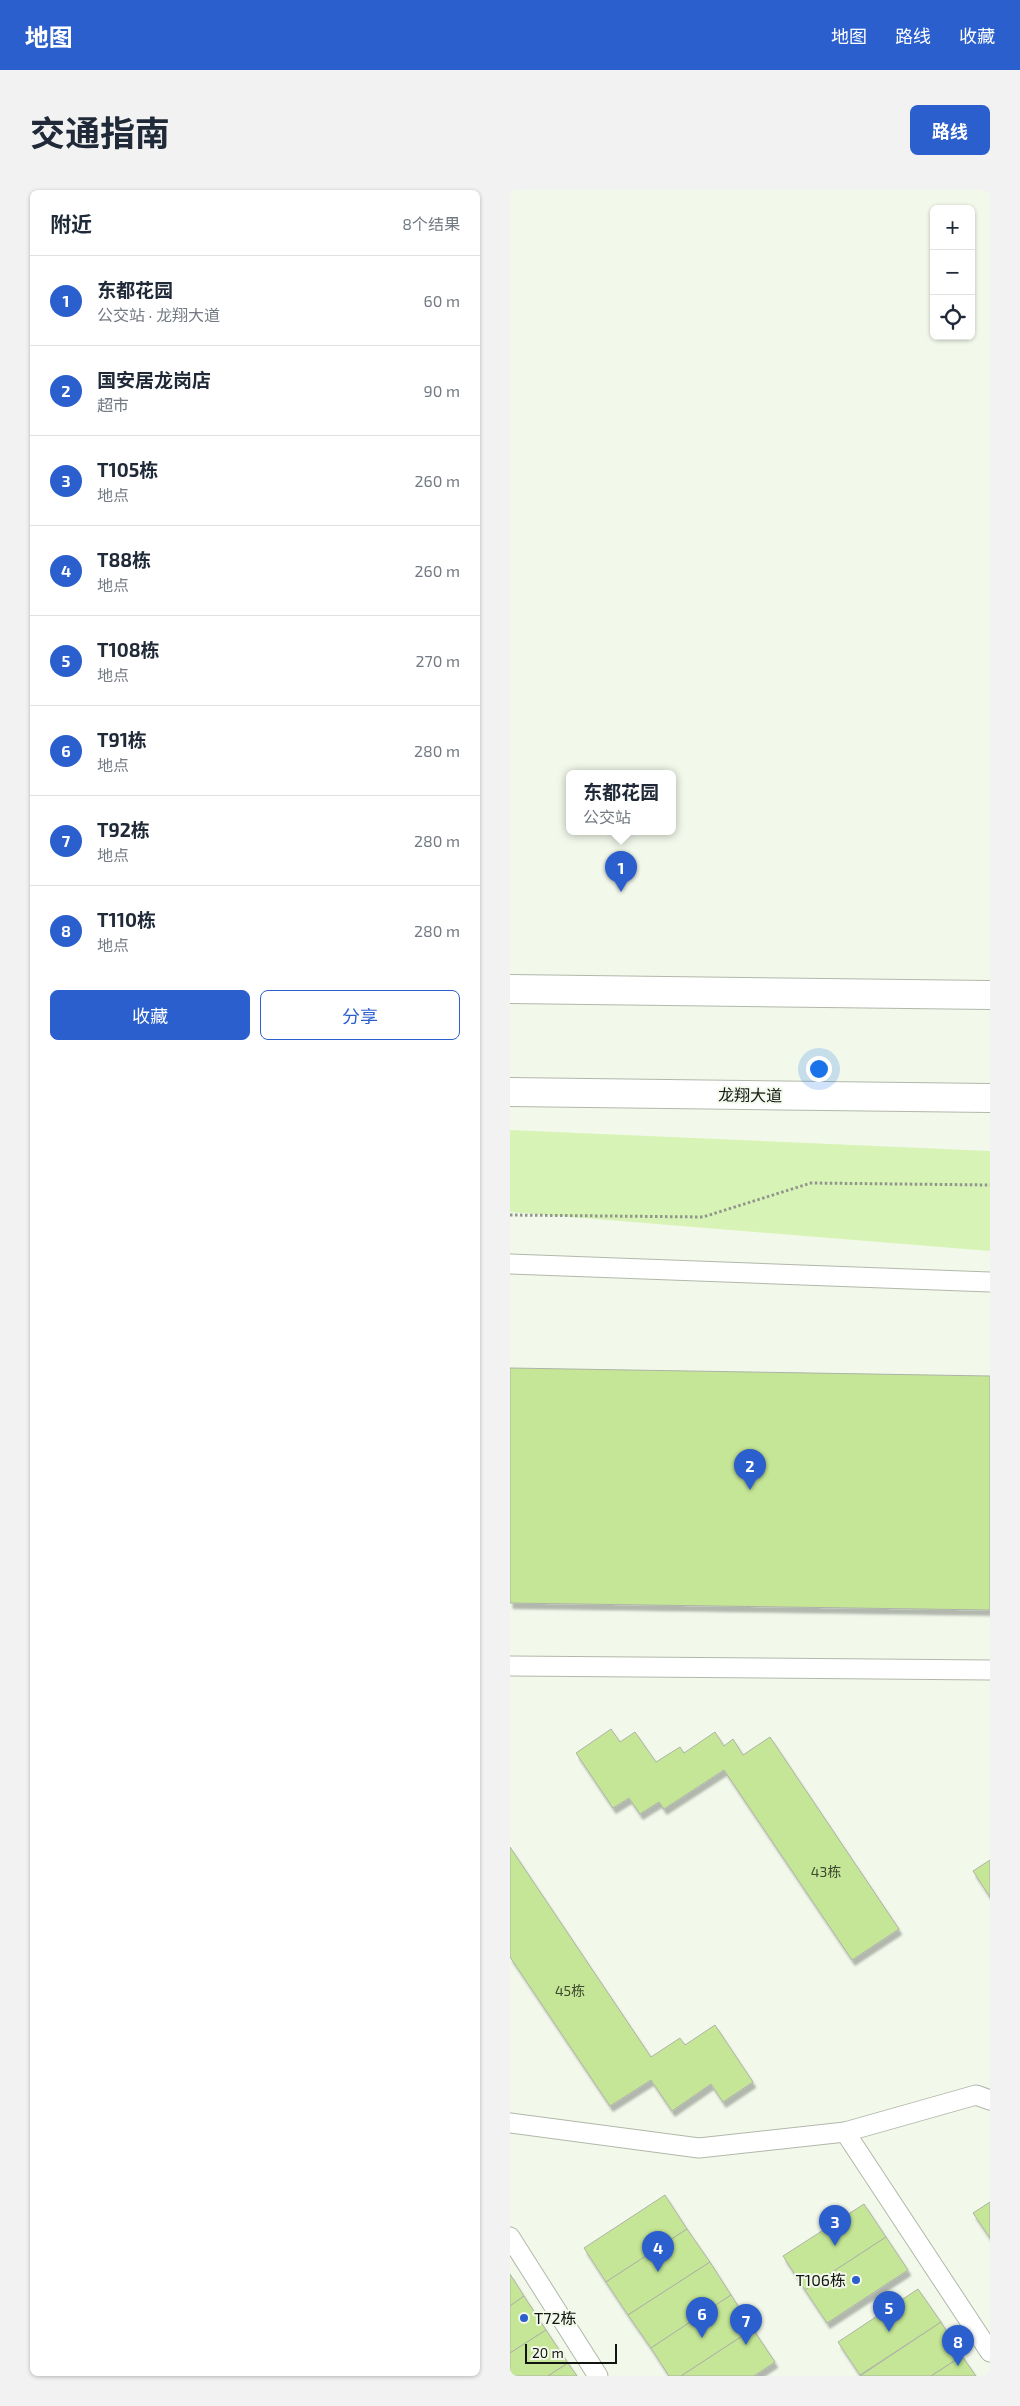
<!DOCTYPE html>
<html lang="zh">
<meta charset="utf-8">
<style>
body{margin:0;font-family:"Exo 2","Noto Sans SC",sans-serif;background:#f2f2f3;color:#1f2937}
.controls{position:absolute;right:15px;top:15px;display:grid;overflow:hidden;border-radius:8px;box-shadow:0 1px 4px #0004}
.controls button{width:45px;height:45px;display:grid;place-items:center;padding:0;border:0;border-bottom:1px solid #e0e1e3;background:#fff;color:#1f2937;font:25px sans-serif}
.scale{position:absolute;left:15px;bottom:12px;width:92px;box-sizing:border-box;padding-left:5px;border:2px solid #11140f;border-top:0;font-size:14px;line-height:18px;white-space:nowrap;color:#11140f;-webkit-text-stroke:4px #f2f9eb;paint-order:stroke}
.you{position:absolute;left:308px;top:878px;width:18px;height:18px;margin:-12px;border:4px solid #fff;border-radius:50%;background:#1a73e8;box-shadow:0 0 0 8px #1a73e833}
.badge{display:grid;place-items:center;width:32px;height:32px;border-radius:50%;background:#2b5fcd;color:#fff;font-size:16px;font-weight:700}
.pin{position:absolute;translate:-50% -41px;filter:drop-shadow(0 1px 2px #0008)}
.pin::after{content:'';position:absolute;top:26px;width:18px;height:15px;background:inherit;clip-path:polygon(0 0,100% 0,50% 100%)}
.popup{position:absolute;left:56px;top:580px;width:110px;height:65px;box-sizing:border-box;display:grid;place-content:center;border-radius:8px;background:#fff;filter:drop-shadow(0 1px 4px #0005);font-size:16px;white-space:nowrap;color:#747a83}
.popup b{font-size:19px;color:#1f2937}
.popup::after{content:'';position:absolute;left:50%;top:100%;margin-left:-10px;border:10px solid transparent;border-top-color:#fff}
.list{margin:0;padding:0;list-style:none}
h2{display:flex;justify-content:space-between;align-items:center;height:65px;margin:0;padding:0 20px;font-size:21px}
h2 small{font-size:16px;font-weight:400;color:#747a83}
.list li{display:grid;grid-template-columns:32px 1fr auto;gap:15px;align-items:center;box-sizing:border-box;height:90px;padding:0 20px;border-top:1px solid #e0e1e3}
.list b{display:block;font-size:19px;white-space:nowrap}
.list p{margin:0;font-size:16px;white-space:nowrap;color:#747a83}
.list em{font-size:16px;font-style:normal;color:#747a83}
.actions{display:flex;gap:10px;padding:15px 20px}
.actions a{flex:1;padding:11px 0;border:1px solid #2b5fcd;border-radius:8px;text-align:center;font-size:18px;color:#2b5fcd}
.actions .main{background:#2b5fcd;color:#fff}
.icon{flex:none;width:28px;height:28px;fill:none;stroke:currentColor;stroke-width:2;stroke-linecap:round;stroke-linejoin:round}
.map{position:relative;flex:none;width:480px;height:2186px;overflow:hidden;border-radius:8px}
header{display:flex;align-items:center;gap:30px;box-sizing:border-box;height:70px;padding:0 25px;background:#2b5fcd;color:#fff}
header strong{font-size:24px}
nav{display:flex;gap:28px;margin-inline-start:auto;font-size:18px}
.intro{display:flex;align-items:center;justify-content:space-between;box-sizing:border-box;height:120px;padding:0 30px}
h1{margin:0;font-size:35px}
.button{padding:12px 22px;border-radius:8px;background:#2b5fcd;color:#fff;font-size:18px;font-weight:700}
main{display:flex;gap:30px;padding:0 30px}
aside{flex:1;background:#fff;border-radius:8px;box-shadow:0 1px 4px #0004}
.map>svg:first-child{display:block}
</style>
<header>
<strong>地图</strong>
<nav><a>地图</a><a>路线</a><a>收藏</a></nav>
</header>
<div class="intro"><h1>交通指南</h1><a class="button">路线</a></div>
<main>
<aside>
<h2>附近<small>8个结果</small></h2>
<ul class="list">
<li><span class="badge">1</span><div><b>东都花园</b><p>公交站 · 龙翔大道</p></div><em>60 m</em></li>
<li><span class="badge">2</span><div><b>国安居龙岗店</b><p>超市</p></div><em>90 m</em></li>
<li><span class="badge">3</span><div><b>T105栋</b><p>地点</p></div><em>260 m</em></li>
<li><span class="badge">4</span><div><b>T88栋</b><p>地点</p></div><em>260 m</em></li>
<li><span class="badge">5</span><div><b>T108栋</b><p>地点</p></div><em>270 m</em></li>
<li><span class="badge">6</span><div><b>T91栋</b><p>地点</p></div><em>280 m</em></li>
<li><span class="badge">7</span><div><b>T92栋</b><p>地点</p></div><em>280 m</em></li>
<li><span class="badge">8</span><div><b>T110栋</b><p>地点</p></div><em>280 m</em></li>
</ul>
<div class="actions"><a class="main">收藏</a><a>分享</a></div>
</aside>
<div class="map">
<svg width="480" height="2186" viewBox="0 0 480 2186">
<defs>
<filter id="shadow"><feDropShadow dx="3" dy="5.5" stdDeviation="1" flood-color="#0004"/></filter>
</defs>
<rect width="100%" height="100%" fill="#f2f9eb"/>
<!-- green -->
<polygon fill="#d8f3b6" points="0,940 480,961 480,1061 0,1022"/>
<!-- building -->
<g fill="#c5e696" stroke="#adb3a6" filter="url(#shadow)">
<polygon points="0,1178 480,1186 480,1420 0,1413"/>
<polygon points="101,1539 110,1552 125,1542 146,1572 170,1557 174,1563 205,1542 214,1556 223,1549 233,1565 260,1547 389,1739 342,1770 214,1580 154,1619 149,1612 130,1624 119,1608 103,1618 66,1563"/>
<polygon points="0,1657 141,1867 170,1848 175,1855 205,1835 243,1892 213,1912 201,1894 162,1921 141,1890 100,1916 0,1767"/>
<polygon points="480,1670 480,1707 463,1681"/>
<polygon points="155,2005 177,2039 96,2092 74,2058"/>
<polygon points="480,2012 480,2048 463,2023"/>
<polygon points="354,2014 376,2047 295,2100 273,2066"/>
<polygon points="177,2039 200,2072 118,2125 96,2092"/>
<polygon points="376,2047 398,2080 317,2133 295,2100"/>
<polygon points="200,2072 221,2105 141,2158 118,2125"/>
<polygon points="0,2084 14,2106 0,2116"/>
<polygon points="408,2099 431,2132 350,2185 328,2152"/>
<polygon points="221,2105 243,2139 171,2186 159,2186 141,2158"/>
<polygon points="14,2106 36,2140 0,2163 0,2116"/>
<polygon points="431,2132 452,2166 421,2186 350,2186"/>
<polygon points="243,2139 265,2172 244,2186 171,2186"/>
<polygon points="36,2140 58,2173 38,2186 0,2186 0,2163"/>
<polygon points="452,2166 466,2186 421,2186"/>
<polygon points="58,2173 67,2186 38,2186"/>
</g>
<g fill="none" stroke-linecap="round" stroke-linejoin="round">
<!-- service casing -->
<g stroke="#b1b8aa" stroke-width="21">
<g id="service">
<polyline points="0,1074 480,1092"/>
<polyline points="0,1476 480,1480"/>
<polyline points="0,1933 189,1958 335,1942 466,1905 480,1910"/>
<polyline points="335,1942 480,2162"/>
<polyline points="0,2047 88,2186"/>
</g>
</g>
<!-- primary casing -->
<g stroke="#b1b8aa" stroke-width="30">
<g id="primary">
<polyline points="0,799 480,805"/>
<polyline points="0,902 480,908"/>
</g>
</g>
<!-- path -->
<polyline stroke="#91968c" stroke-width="3" stroke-dasharray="2.5 2.5" stroke-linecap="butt" points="0,1025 193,1027 301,993 480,995"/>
<!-- service -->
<use href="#service" stroke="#fff" stroke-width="19"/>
<!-- primary -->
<use href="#primary" stroke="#fff" stroke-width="28"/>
</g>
<!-- markers -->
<g fill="#2b5fcd" stroke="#f2f9eb" stroke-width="2">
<circle cx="346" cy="2090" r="5"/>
<circle cx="14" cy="2128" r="5"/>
</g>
<g text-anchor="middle" stroke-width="4" stroke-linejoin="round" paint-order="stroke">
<!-- number labels -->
<g font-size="14" fill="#3e4831">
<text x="316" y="1687">43栋</text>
<text x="60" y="1806">45栋</text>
</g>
<!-- street labels -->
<g font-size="16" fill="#11140f" stroke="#f2f9eb">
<text transform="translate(240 905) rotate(1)" y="6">龙翔大道</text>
</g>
<!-- poi labels -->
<g font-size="16" fill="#11140f" stroke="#f2f9eb" text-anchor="end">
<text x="336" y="2096">T106栋</text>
<text x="24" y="2134" text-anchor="start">T72栋</text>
</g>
</g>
</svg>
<div class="controls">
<button>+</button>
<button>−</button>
<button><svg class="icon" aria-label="locate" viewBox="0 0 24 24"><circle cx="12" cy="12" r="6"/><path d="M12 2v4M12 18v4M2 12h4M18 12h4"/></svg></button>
</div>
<div class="scale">20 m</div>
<div class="you"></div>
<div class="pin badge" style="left:111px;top:702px">1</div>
<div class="popup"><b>东都花园</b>公交站</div>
<div class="pin badge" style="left:240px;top:1300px">2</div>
<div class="pin badge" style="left:325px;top:2056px">3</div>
<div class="pin badge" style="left:148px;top:2082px">4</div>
<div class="pin badge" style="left:379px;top:2142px">5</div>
<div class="pin badge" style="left:192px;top:2148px">6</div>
<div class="pin badge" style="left:236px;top:2155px">7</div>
<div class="pin badge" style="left:448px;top:2176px">8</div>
</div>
</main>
